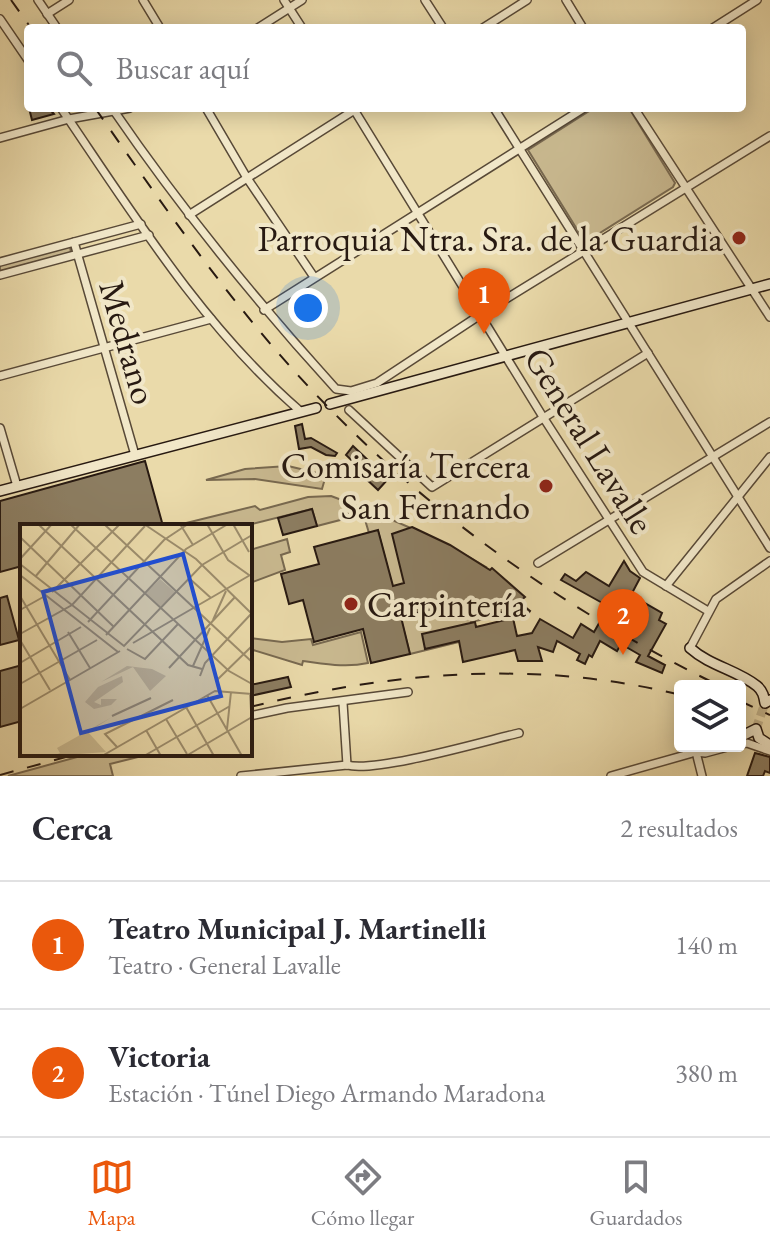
<!DOCTYPE html>
<html lang="es">
<meta charset="utf-8">
<style>
body{margin:0;font-family:"EB Garamond",serif;background:#f2f2f3;color:#2b2b33}
.controls{position:absolute;right:24px;bottom:24px;display:grid;overflow:hidden;border-radius:8px;box-shadow:0 4px 20px #0003}
.controls button{width:72px;height:72px;display:grid;place-items:center;padding:0;border:0;border-bottom:2px solid #e1e1e2;background:#fff;color:#2b2b33;font:40px sans-serif}
.you{position:absolute;left:308px;top:308px;width:28px;height:28px;margin:-20px;border:6px solid #fff;border-radius:50%;background:#1a73e8;box-shadow:0 0 0 12px #1a73e833}
.badge{display:grid;place-items:center;width:52px;height:52px;border-radius:50%;background:#ea580c;color:#fff;font-size:26px;font-weight:700}
.pin{position:absolute;translate:-50% -66px;filter:drop-shadow(0 2px 4px #0008)}
.pin::after{content:'';position:absolute;top:42px;width:28px;height:24px;background:inherit;clip-path:polygon(0 0,100% 0,50% 100%)}
.list{margin:0;padding:0;list-style:none}
h2{display:flex;justify-content:space-between;align-items:center;height:104px;margin:0;padding:0 32px;font-size:34px}
h2 small{font-size:26px;font-weight:400;color:#7c7c81}
.list li{display:grid;grid-template-columns:52px 1fr auto;gap:24px;align-items:center;box-sizing:border-box;height:128px;padding:0 32px;border-top:2px solid #e1e1e2}
.list b{display:block;font-size:30px;white-space:nowrap}
.list p{margin:0;font-size:26px;white-space:nowrap;color:#7c7c81}
.list em{font-size:26px;font-style:normal;color:#7c7c81}
.icon{flex:none;width:44px;height:44px;fill:none;stroke:currentColor;stroke-width:2;stroke-linecap:round;stroke-linejoin:round}
.map{position:relative;flex:none;width:770px;height:776px;overflow:hidden}
.search{position:absolute;background:#fff;box-shadow:0 4px 20px #0003;left:24px;right:24px;top:24px;height:88px;display:flex;align-items:center;gap:20px;box-sizing:border-box;padding:0 28px;border-radius:8px;color:#7c7c81;font-size:30px}
.sheet{height:360px;background:#fff}
nav{display:flex;justify-content:space-around;align-items:center;box-sizing:border-box;height:112px;border-top:2px solid #e1e1e2;background:#fff;font-size:22px;color:#7c7c81}
nav a{display:grid;justify-items:center;gap:4px}
nav .on{color:#ea580c}
.map>svg:first-child{display:block}
</style>
<div class="map">
<svg width="770" height="776" viewBox="0 0 770 776">
<rect width="100%" height="100%" fill="#eadaaa"/>
<filter id="stains"><feTurbulence type="fractalNoise" baseFrequency=".0025" numOctaves="4"/><feColorMatrix values="0 0 0 0 .2 0 0 0 0 .09 0 0 0 0 .02 0 0 0 .5 -.17"/></filter>
<radialGradient id="worn" r=".72"><stop offset=".6" stop-color="#630" stop-opacity="0"/><stop offset="1" stop-color="#630" stop-opacity=".3"/></radialGradient>
<!-- green -->
<g fill="#c9b990" stroke="#786950" stroke-width="2">
<polygon points="594,108 629,108 675,183 673,187 587,241 583,239 528,150"/>
<polygon points="70,246 71,253 0,272 0,264"/>
<polygon points="288,466 326,475 322,489 255,479 206,480 245,469"/>
<path d="M331,496C385,516 436,537 486,567L482,572L515,603L506,614L471,622L475,638L410,654L378,531L369,533L363,513L352,511L344,519L317,526L312,509L244,526H174L255,506L260,510L308,497Z"/>
<polygon points="287,539 290,552 281,555 285,570 250,583 250,550"/>
<path d="M361,632L368,663C346,668 326,664 303,661L302,665L250,649V638L282,642L311,639L313,645Z"/>
<polygon points="88,754 150,754 110,764 113,776 8,776"/>
</g>
<!-- building -->
<g fill="#8c7d61" stroke="#271911" stroke-width="2">
<polygon points="29,108 49,108 54,114 32,120"/>
<polygon points="302,424 305,439 311,438 337,453 335,456 326,455 311,447 299,449 295,426"/>
<polygon points="353,446 388,479 378,490 362,475 364,472 346,455"/>
<polygon points="145,461 163,526 22,526 22,566 0,572 0,501"/>
<polygon points="312,509 317,526 283,535 278,518"/>
<polygon points="412,527 450,545 490,570 492,568 525,597 519,602 530,611 525,618 510,607 512,616 465,601 401,617 410,654 371,663 363,629 314,642 303,600 289,604 281,574 319,564 314,547 378,530 393,586 404,583 392,534"/>
<polygon points="624,561 630,571 640,578 631,595 662,613 659,620 666,624 648,656 665,665 662,673 636,662 640,655 621,644 617,651 600,641 592,657 589,655 585,664 577,660 580,654 557,641 553,652 538,647 542,661 518,661 515,650 463,662 459,641 425,649 422,634 475,622 476,627 513,618 517,636 532,633 540,619 573,638 581,624 594,632 602,618 608,621 615,610 561,580 565,574 576,581 586,572 609,586"/>
<polygon points="7,596 19,640 0,645 0,598"/>
<polygon points="22,665 22,721 0,727 0,671"/>
<polygon points="288,677 291,687 250,696 250,685"/>
<polygon points="755,753 770,757 770,773 765,771 763,776 747,776"/>
</g>
<g fill="none" stroke-linecap="round" stroke-linejoin="round">
<!-- secondary-tunnel -->
<polyline stroke="#c3b38b" stroke-width="9" stroke-dasharray="9 4.5" stroke-linecap="butt" points="756,729 765,703"/>
<!-- street casing -->
<g stroke="#584937" stroke-width="10">
<g id="street">
<polyline points="38,0 57,28"/>
<polyline points="143,0 160,28"/>
<polyline points="284,0 302,28"/>
<polyline points="425,0 443,28"/>
<polyline points="566,0 583,28"/>
<polyline points="47,14 69,0"/>
<polyline points="0,19 28,60"/>
<polyline points="258,28 302,0"/>
<polyline points="483,28 527,0"/>
<polyline points="713,28 757,0"/>
<path d="M61,108C133,214 203,327 300,411"/>
<path d="M112,108C180,207 255,300 336,389L351,391L377,383L480,315L770,136"/>
<polyline points="206,108 247,178 314,277"/>
<polyline points="353,108 543,417 643,572 708,611"/>
<polyline points="494,108 770,548"/>
<polyline points="634,108 770,317"/>
<polyline points="0,138 69,119 130,108"/>
<polyline points="189,215 356,109"/>
<polyline points="74,242 135,455"/>
<polyline points="0,262 141,224"/>
<polyline points="0,275 149,235"/>
<polyline points="264,310 584,108"/>
<polyline points="0,376 211,319"/>
<polyline points="349,410 432,487 648,353"/>
<polyline points="0,428 17,486"/>
<polyline points="538,563 770,422"/>
<polyline points="666,586 770,457"/>
<polyline points="693,650 690,648 716,599 770,561"/>
<polyline points="343,703 347,765"/>
<polyline points="250,716 287,708 408,692"/>
<polyline points="740,744 747,743 770,751"/>
<polyline points="696,752 702,776"/>
<path d="M241,776L347,765C375,773 485,741 519,733"/>
<polyline points="611,776 696,752 705,753 731,746"/>
</g>
</g>
<!-- secondary casing -->
<g stroke="#271911" stroke-width="12">
<g id="secondary">
<polyline points="330,404 770,284"/>
<polyline points="0,491 316,408"/>
<path d="M690,648C710,666 737,670 757,686C763,691 764,697 765,703L770,700"/>
<polyline points="740,737 756,729 759,738 770,745"/>
<polyline points="696,752 705,746"/>
</g>
</g>
<!-- street -->
<use href="#street" stroke="#f1e7c8" stroke-width="7"/>
<!-- secondary -->
<use href="#secondary" stroke="#f1e7c8" stroke-width="9"/>
<!-- rail -->
<g stroke="#271911" stroke-width="2" stroke-dasharray="14 14" stroke-linecap="butt">
<polyline points="11,0 31,28"/>
<path d="M95,108C168,212 240,318 330,409C442,524 576,616 720,686"/>
<polyline points="740,701 770,715"/>
<path d="M250,707C391,672 538,659 680,695"/>
<polyline points="0,775 77,754"/>
</g>
</g>
<!-- markers -->
<g fill="#8f2418" stroke="#f1e7c8" stroke-width="3">
<circle cx="739" cy="238" r="8"/>
<circle cx="546" cy="486" r="8"/>
<circle cx="351" cy="604" r="8"/>
</g>
<g text-anchor="middle" stroke-width="8" stroke-linejoin="round" paint-order="stroke">
<!-- poi labels -->
<g font-size="36" fill="#271911" stroke="#f1e7c8" text-anchor="end">
<text x="723" y="251">Parroquia Ntra. Sra. de la Guardia</text>
<text x="530" y="478">Comisaría Tercera<tspan x="530" dy="41">San Fernando</tspan></text>
<text x="367" y="617" text-anchor="start">Carpintería</text>
</g>
<!-- street labels -->
<g font-size="36" fill="#271911" stroke="#f1e7c8">
<text transform="translate(129 342) rotate(74)" y="13">Medrano</text>
<text transform="translate(590 440) rotate(58)" y="13">General Lavalle</text>
</g>
</g>
<!-- overview -->
<g transform="translate(20 524)">
<rect width="232" height="232" fill="#eadaaa"/>
<path d="M140,55L155,68L141,83L126,69ZM107,142L132,145L146,152L130,167L113,143L81,158ZM102,152L103,158L74,178L81,181V175H97L91,181L74,185L65,178L78,163ZM92,193L68,208L86,228L33,232L40,229L37,224Z" fill="#c9b990"/>
<path fill="none" stroke="#9c8d6d" stroke-width="2" d="M18,0L168,141L182,145M50,0L209,147L232,160M84,0L232,138M124,0L176,35L232,90M160,0L173,21M187,0L208,36L229,51M213,0L229,28M0,13L94,103M0,35L32,0M0,40L104,122L182,41L232,11M0,51L98,128M15,53L60,0M170,55L191,74M32,68L100,0M0,72L50,156M0,86L25,72M193,96L206,67M68,98L144,16L168,0M48,108L70,144M0,110L52,81L125,2M86,111L166,25L208,0M0,116L30,166M113,119L232,50M107,125L125,135L158,100M0,139L61,103M173,142L190,104M149,144L215,73M180,152L185,139L231,90M197,156L232,122M0,160L77,116M230,169L232,204M187,171L222,232M166,183L194,232M0,185L100,127M92,192L131,174M146,195L167,230M207,205L211,168M126,206L141,232M97,223L85,210L153,176M82,232L195,167L232,170M124,232L210,182M166,232L232,193"/>
<path fill="#1d4ed8" fill-opacity="0.15" stroke="#1d4ed8" stroke-width="4" d="M163,30L201,172L61,209L23,68Z"/>
<rect width="232" height="232" fill="none" stroke="#271911" stroke-width="4"/>
</g>
<rect width="100%" height="100%" filter="url(#stains)"/>
<rect width="100%" height="100%" fill="url(#worn)"/>
</svg>
<div class="controls">
<button><svg class="icon" aria-label="layers" viewBox="0 0 24 24"><path d="M12 4l9 5-9 5-9-5zM3 14l9 5 9-5"/></svg></button>
</div>
<div class="you"></div>
<div class="pin badge" style="left:484px;top:334px">1</div>
<div class="pin badge" style="left:623px;top:655px">2</div>
<div class="search"><svg class="icon" aria-label="search" viewBox="0 0 24 24"><circle cx="10" cy="10" r="6"/><path d="M15 15l6 6"/></svg>Buscar aquí</div>
</div>
<section class="sheet">
<h2>Cerca<small>2 resultados</small></h2>
<ul class="list">
<li><span class="badge">1</span><div><b>Teatro Municipal J. Martinelli</b><p>Teatro · General Lavalle</p></div><em>140 m</em></li>
<li><span class="badge">2</span><div><b>Victoria</b><p>Estación · Túnel Diego Armando Maradona</p></div><em>380 m</em></li>
</ul>
</section>
<nav>
<a class="on"><svg class="icon" aria-label="map" viewBox="0 0 24 24"><path d="M3 6l6-2 6 2 6-2v14l-6 2-6-2-6 2zM9 4v14M15 6v14"/></svg>Mapa</a>
<a><svg class="icon" aria-label="directions" viewBox="0 0 24 24"><path d="M12 3l9 9-9 9-9-9zM9 14v-3h6M13 9l2 2-2 2"/></svg>Cómo llegar</a>
<a><svg class="icon" aria-label="saved" viewBox="0 0 24 24"><path d="M7 4h10v16l-5-4-5 4z"/></svg>Guardados</a>
</nav>
